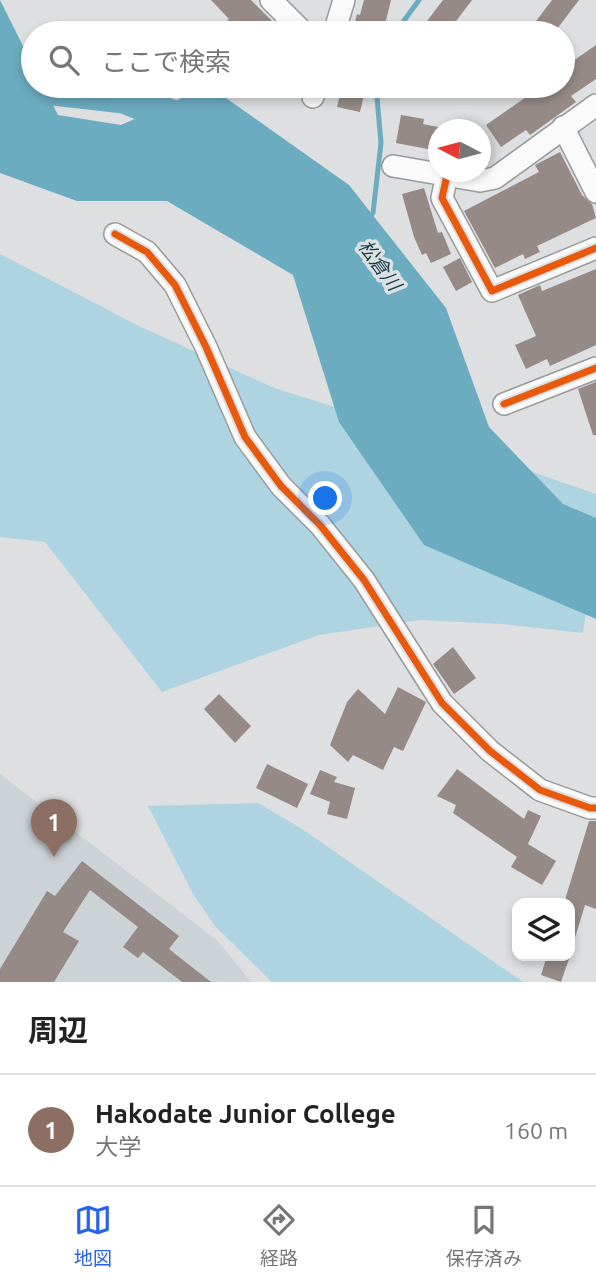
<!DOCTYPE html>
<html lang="ja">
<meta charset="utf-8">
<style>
body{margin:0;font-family:Ubuntu,"Noto Sans JP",sans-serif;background:#f2f2f2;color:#222}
.controls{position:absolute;right:21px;bottom:21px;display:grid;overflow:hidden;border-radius:14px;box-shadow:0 4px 10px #0003}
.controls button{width:63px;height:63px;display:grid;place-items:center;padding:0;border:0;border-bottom:2px solid #e0e0e0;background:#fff;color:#222;font:35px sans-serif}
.compass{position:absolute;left:428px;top:119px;width:63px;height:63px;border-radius:50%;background:#fff;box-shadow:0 4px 10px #0003;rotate:276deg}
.you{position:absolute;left:326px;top:499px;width:24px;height:24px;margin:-18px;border:5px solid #fff;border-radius:50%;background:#1a73e8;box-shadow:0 0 0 10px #1a73e833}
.badge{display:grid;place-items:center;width:46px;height:46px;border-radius:50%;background:#2563eb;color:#fff;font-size:23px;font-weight:700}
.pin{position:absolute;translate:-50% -58px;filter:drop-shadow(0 2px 4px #0008)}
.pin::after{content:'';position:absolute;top:37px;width:24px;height:21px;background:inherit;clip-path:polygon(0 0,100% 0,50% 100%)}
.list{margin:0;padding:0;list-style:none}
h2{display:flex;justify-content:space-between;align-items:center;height:91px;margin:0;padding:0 28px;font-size:30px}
h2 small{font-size:23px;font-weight:400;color:#767676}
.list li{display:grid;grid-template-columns:46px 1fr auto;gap:21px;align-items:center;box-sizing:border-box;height:112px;padding:0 28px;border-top:2px solid #e0e0e0}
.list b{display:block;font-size:26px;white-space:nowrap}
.list p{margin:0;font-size:23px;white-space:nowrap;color:#767676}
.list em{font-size:23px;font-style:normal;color:#767676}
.icon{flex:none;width:38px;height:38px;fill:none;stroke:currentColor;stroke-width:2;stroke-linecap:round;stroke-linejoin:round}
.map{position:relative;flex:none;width:596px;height:982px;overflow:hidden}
.search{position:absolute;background:#fff;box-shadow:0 4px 10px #0003;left:21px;right:21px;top:21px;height:77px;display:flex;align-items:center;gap:18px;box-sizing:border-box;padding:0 24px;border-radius:38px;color:#767676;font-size:26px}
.sheet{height:203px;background:#fff}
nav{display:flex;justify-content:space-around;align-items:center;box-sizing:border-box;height:98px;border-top:2px solid #e0e0e0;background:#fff;font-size:19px;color:#767676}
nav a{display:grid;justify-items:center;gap:4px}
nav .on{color:#2563eb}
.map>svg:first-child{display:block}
</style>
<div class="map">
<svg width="596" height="982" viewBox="0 0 596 982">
<rect width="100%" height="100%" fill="#dddfe1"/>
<!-- built -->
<polygon fill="#ccd3d7" points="0,774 218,941 251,982 0,982"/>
<!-- green -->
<g fill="#afd4e1">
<polygon points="0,254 139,326 274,388 434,438 596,494 596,542 583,633 502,624 420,620 319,635 162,692 45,542 0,537"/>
<polygon points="258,803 302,829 523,982 272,982 215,926 193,894 148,806"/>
</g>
<!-- water -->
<polygon fill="#6cacc0" points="0,0 33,66 33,86 43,86 58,115 121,125 209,86 349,185 446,308 489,427 563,504 596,518 596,619 424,545 339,422 293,275 167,201 77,201 0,173"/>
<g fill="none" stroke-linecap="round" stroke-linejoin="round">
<!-- stream -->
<g stroke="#6cacc0" stroke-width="5">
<polyline points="395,33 419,0"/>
<polyline points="369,217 373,213 381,143 376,86"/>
</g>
<!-- river -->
<polyline stroke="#6cacc0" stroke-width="33" points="0,94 45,88 124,97 198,127"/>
</g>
<!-- building -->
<g fill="#958a86">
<polygon points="211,0 251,0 276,25 267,33 228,33 221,26 229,19"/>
<polygon points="364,0 391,0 383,33 352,33 357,14 360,15"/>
<polygon points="443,0 472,0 447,33 418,33"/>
<polygon points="552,0 579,0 554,33 527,33"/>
<polygon points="596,45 596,79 571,96 576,102 530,135 526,130 501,147 486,125 542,86 563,86 563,68"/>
<polygon points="342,86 365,91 360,112 337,107"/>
<polygon points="401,115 424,119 423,124 438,127 438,151 396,143"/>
<polygon points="560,152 582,195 592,204 596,218 537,246 540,252 525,259 523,254 495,268 464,211 539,172 535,165"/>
<polygon points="424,188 438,233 442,232 451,254 431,263 426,253 422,255 414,237 402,194"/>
<polygon points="460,258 472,282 456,291 443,267"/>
<polygon points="596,269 596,345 550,366 547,359 526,369 515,345 536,336 518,295 540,285 542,291"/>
<polygon points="596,382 596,435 593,435 578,389"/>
<polygon points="453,647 476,678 454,694 433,664"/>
<polygon points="398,687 426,702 403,751 394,747 383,770 353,755 348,762 330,745 347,702 358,689 385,714"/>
<polygon points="219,694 251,726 235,743 204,709"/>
<polygon points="267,764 308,784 297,808 256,788"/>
<polygon points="457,769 524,819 528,810 541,816 528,844 556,861 542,885 511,867 517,857 453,813 456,805 437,796"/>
<polygon points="320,770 337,777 334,782 355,788 347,819 327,814 330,802 310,794"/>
<polygon points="589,821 596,821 596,909 585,905 573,944 570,943 570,903 564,903"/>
<polygon points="82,861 179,936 169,949 211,982 182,982 143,952 138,958 123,947 138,927 90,890 63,932 79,941 54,982 0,982 0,969 47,891 55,896"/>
<polygon points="547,956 570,956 561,982 541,975"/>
</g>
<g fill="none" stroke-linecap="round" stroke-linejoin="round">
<!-- street casing -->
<g stroke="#999a9b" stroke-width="24">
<g id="street">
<polyline points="271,0 304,33"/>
<polyline points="334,33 344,0"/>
<polyline points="313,97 317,86"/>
<polyline points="563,127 596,192"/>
<polyline points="393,166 480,181 495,178 596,105"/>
<polyline points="447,175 442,198 492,291 596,248"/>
<polyline points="115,234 147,252 175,285 206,347 245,437 281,486 320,525 364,580 442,703 490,751 540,790 590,808 596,808"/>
<polyline points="504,404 596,368"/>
</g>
</g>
<!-- street -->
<use href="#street" stroke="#fafafa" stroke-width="21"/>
<!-- cycleway casing -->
<g stroke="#dce0e2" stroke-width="11">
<g id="cycleway">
<polyline points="447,175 442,198 492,291 596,248"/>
<polyline points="115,234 147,252 175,285 206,347 245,437 281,486 320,525 364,580 442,703 490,751 540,790 590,808 596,808"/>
<polyline points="504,404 596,368"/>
</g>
</g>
<!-- cycleway -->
<use href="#cycleway" stroke="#e8590c" stroke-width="7"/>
</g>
<g text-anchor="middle" stroke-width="7" stroke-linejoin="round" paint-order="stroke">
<!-- water labels -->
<g font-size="19" font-style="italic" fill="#163e4a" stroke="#dce0e2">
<text transform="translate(380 265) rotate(54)" y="7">松倉川</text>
</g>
</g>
</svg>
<div class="controls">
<button><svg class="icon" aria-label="layers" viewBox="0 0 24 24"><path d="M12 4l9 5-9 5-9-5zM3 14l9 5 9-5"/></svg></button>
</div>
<svg class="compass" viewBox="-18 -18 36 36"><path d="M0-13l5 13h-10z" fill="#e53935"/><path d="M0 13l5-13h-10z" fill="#767676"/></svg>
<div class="you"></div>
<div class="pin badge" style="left:54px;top:857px;background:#8d6e63">1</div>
<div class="search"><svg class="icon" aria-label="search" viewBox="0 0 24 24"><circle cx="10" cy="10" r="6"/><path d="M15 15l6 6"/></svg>ここで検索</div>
</div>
<section class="sheet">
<h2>周辺<small></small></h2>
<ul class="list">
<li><span class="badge" style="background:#8d6e63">1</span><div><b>Hakodate Junior College</b><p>大学</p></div><em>160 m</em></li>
</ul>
</section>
<nav>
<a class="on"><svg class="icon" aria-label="map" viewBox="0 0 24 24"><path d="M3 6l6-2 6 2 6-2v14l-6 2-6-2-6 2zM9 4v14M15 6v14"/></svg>地図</a>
<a><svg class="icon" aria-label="directions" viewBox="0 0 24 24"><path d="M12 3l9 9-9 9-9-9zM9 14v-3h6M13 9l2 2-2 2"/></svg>経路</a>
<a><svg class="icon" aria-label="saved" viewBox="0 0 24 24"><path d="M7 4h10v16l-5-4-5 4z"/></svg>保存済み</a>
</nav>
